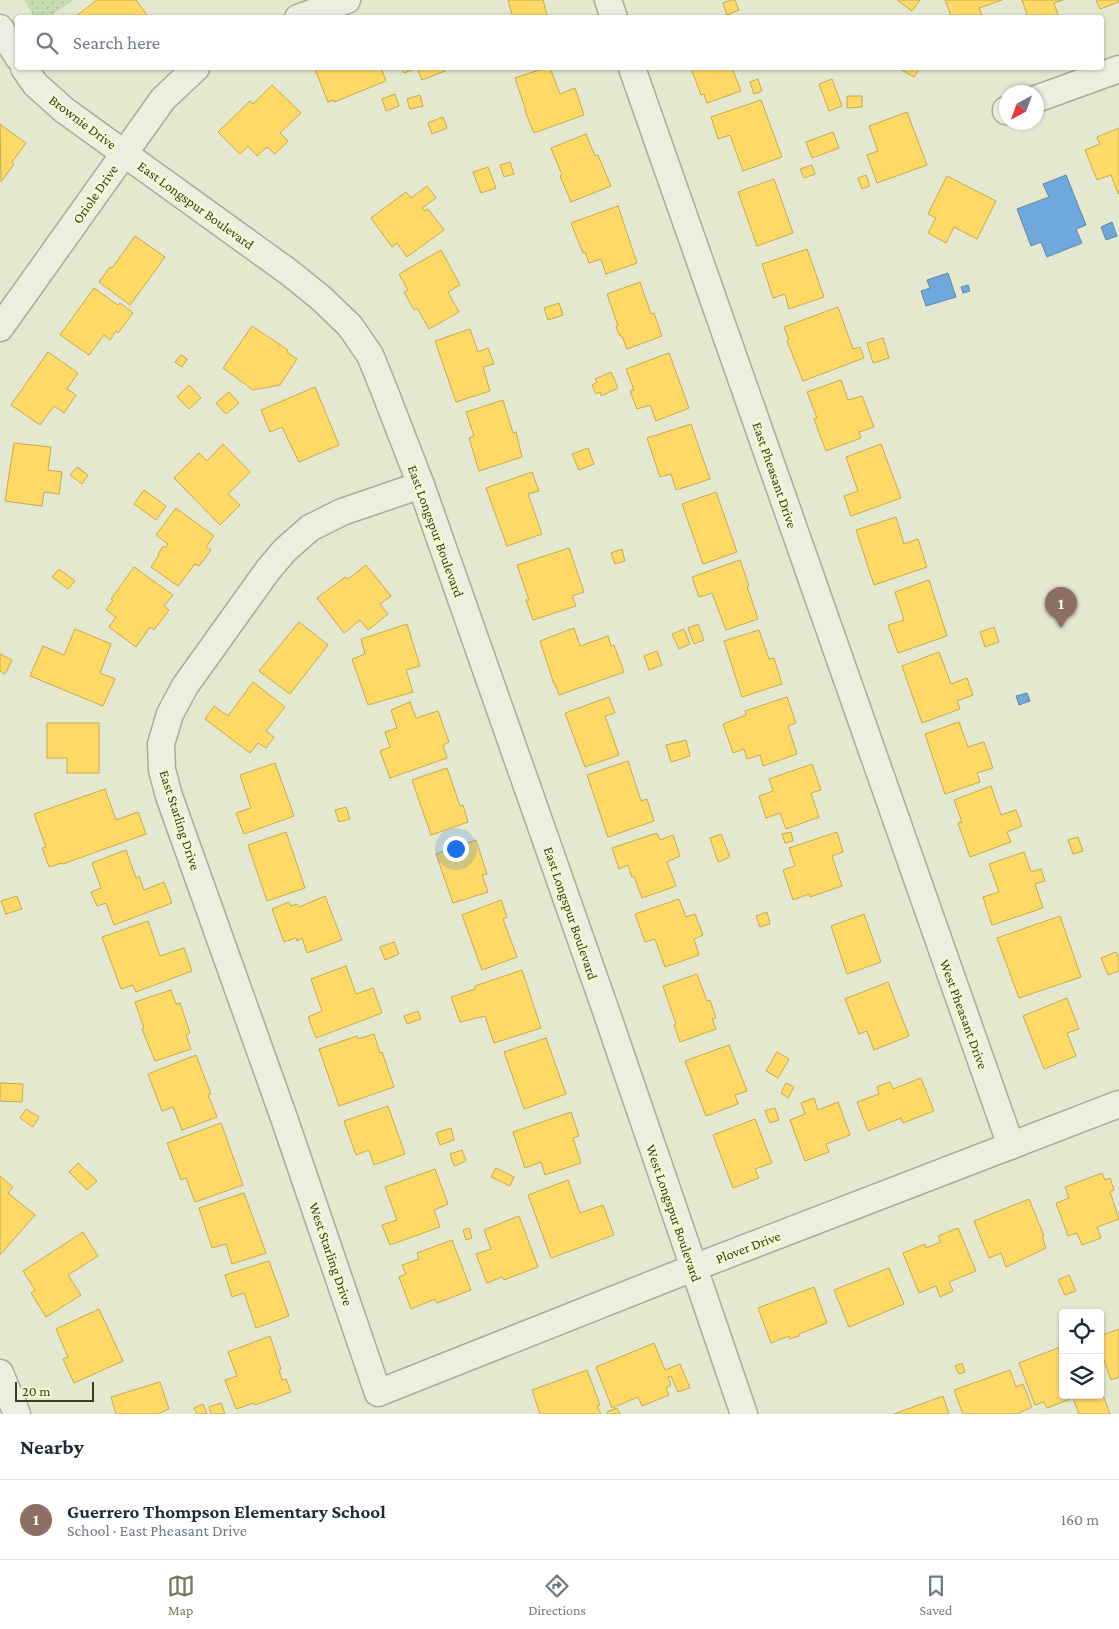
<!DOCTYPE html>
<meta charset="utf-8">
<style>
body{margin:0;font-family:"Crimson Pro",serif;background:#f2f2f3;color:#1f2937}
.controls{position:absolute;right:15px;bottom:15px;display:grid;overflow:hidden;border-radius:5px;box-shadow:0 1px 4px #0004}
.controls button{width:45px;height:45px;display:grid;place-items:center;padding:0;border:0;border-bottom:1px solid #e0e1e3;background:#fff;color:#1f2937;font:25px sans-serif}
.compass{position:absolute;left:999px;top:85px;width:45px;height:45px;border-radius:50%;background:#fff;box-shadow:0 1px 4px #0004;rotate:221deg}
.scale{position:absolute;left:15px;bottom:12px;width:79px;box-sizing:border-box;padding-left:5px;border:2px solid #3d3d1d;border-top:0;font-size:14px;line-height:18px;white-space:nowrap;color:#3d3d1d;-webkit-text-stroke:4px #f1f9d3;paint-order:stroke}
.you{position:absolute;left:455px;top:848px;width:18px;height:18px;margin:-12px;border:4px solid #fff;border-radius:50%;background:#1a73e8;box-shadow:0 0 0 8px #1a73e833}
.badge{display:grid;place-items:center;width:32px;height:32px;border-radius:50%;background:#77795b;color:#fff;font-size:16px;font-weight:700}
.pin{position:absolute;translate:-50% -41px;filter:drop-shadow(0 1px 2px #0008)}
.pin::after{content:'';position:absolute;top:26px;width:18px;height:15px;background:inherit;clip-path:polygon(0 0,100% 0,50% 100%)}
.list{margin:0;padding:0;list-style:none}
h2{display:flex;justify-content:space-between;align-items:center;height:65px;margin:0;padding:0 20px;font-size:21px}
h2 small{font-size:16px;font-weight:400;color:#747a83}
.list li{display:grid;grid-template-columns:32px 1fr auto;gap:15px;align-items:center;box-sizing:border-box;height:80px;padding:0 20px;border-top:1px solid #e0e1e3}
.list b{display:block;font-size:19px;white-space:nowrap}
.list p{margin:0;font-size:16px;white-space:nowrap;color:#747a83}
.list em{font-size:16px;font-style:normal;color:#747a83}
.icon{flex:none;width:28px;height:28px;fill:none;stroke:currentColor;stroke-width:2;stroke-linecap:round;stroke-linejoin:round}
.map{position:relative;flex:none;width:1119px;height:1414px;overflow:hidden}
.search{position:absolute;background:#fff;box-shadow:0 1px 4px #0004;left:15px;right:15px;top:15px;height:55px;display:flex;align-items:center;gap:12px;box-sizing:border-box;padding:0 18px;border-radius:5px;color:#747a83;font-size:19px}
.sheet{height:145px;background:#fff}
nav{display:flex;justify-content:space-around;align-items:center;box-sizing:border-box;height:70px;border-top:1px solid #e0e1e3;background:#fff;font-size:14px;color:#747a83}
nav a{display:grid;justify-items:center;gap:2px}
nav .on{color:#77795b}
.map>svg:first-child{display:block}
</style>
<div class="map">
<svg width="1119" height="1414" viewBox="0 0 1119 1414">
<defs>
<pattern id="grass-dots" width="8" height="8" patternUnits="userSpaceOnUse" patternTransform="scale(1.25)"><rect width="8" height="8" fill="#c5dcaf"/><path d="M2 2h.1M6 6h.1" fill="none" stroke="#aabe96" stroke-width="1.8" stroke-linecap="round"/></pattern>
</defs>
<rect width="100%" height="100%" fill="#e3e8ce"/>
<!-- grass -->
<polygon fill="url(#grass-dots)" points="24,0 73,0 49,17 34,17"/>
<!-- homes -->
<g fill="#ffd966" stroke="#c5aa50">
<polygon points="97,0 136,0 149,18 77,18 76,16"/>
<polygon points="508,0 543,0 548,18 513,18"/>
<polygon points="731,0 735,0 739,10 727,15 723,3"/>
<polygon points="897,0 920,0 912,11"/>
<polygon points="945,0 1002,0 979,8 983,18 952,18"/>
<polygon points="1022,0 1063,0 1054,3 1059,18 1021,18 1027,14"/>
<polygon points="1096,0 1119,0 1119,2 1100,9"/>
<polygon points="317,68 381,68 386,81 334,102 334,100 328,102 315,69"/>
<polygon points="401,68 444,68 445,71 422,80 417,68 404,73"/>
<polygon points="545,68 550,68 560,94 575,88 584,115 534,133 525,111 526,111 515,78"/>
<polygon points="691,68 732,68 741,91 707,103 704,94 701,95"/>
<polygon points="898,68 920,68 914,77"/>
<polygon points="758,79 762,91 754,94 750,82"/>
<polygon points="832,79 842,106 829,111 819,84"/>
<polygon points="272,85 301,113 280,133 288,141 275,154 267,147 257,156 248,146 240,154 218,132 250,101 253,104"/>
<polygon points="395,94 399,106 386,111 382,99"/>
<polygon points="420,95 423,106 410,109 407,99"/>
<polygon points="847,96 862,96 862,107 847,108"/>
<polygon points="761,100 782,157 743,171 730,135 718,139 711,117"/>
<polygon points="907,112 927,165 877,183 867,155 878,151 869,126"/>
<polygon points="443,117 447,128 432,134 428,123"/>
<polygon points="0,124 26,143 12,162 14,164 1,182"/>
<polygon points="1119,128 1119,193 1118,194 1111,175 1097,180 1085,150 1100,144 1097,137"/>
<polygon points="833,132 839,148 812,158 806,142"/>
<polygon points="586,134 595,156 598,155 611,186 571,202 560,176 562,175 551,148"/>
<polygon points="510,162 514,174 504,177 500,165"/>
<polygon points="812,165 815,174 804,178 800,169"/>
<polygon points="488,167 496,188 481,193 473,172"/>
<polygon points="866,175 870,186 862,189 858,178"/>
<polygon points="947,176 996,201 977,239 954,227 946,243 928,233 936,218 928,214"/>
<polygon points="774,179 793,233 757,246 738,192"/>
<polygon points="427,186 436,198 422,208 425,211 428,209 444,230 407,257 397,243 392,247 371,218 406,192 411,198"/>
<polygon points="618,206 637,263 606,274 601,259 589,263 585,252 583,253 571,223"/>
<polygon points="135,236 165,257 130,305 99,282 110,267 112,268"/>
<polygon points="807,249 824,297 789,309 785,294 773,298 762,264"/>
<polygon points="441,250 460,285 448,292 459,312 429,329 417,308 414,310 404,292 408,290 399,274"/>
<polygon points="640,282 651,314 654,313 662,336 627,349 622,336 620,336 616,327 618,326 607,294"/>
<polygon points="94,288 118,305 120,303 133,313 118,333 116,331 110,340 104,335 89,355 60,335"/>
<polygon points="559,303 563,315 548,320 544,308"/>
<polygon points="838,307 853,349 860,347 864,358 803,381 787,341 789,340 784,327"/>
<polygon points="252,326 288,350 287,352 297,359 280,385 253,390 223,368"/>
<polygon points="470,329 478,352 488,348 494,364 483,367 490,391 456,402 435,341"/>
<polygon points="883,338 889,358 873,363 867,343"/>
<polygon points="48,352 78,373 67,389 76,395 64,413 54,406 40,425 11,405"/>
<polygon points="669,353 689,408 656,421 650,405 637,409 630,391 634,390 626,369"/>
<polygon points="181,355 187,359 182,367 175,362"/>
<polygon points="611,372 618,388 601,396 600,392 596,394 592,385 597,382 595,379"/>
<polygon points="841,380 848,400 862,396 874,427 859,432 861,438 826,451 814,419 817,418 807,392"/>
<polygon points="189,385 201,398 189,409 177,397"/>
<polygon points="315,387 339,445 299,462 282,427 270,432 261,410"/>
<polygon points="229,392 239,403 226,414 216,403"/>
<polygon points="503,400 513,433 516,432 522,457 479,471 469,438 474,436 466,412"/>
<polygon points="691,424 710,479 676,490 671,474 660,477 647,438"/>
<polygon points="14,443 51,447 48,470 62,472 59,494 44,492 42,506 5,501"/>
<polygon points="223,444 250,472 228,494 240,505 220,525 174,478 199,453 207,461"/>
<polygon points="881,444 901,498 851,516 844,496 858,491 846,457"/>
<polygon points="588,448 594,464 579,470 572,454"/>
<polygon points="77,467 88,475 82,484 70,475"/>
<polygon points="532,472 539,491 528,494 542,534 507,546 486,488"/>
<polygon points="144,490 166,506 156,520 134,504"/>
<polygon points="716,492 737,552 703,564 682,504"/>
<polygon points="176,508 214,536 206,547 211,550 199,566 195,564 178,586 151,567 159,555 158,554 163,546 165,548 168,544 156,535"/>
<polygon points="896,517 904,544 918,539 927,567 874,585 856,530"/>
<polygon points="569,548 584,592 572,596 576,606 533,620 526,600 529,600 517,565"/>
<polygon points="622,549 625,561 615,564 611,553"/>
<polygon points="740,560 749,586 747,586 758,619 726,630 712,593 699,597 692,577"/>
<polygon points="366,565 391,596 380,604 388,614 368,630 360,620 344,633 317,598 345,577 348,579"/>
<polygon points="134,567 173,595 164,606 169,610 154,630 150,627 136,647 109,627 116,617 106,610 113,600 111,599"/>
<polygon points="59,569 75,581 68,589 52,577"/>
<polygon points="929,580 947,636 898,653 888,625 904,620 895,592"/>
<polygon points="299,622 328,645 290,694 259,671"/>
<polygon points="407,624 420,666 406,670 413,692 368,705 352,659 365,654 361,639"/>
<polygon points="698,624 704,640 694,644 688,628"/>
<polygon points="994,627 999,642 985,647 980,632"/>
<polygon points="574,628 580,646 608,636 611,646 614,645 624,672 559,695 555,684 554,684 540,641"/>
<polygon points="75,629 111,644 100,673 115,679 103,706 30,676 43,646 64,655"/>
<polygon points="684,629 690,644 679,649 672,634"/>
<polygon points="759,630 769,659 774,658 782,684 742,697 724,641"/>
<polygon points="657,651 662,665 649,670 644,656"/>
<polygon points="939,652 951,684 967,678 973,695 957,701 960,709 922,723 902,666"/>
<polygon points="0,654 12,660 5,674 0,671"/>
<polygon points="253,682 285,707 266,731 274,737 266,748 258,743 250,753 205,719 214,706 228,716"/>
<polygon points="609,697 615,713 605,716 619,755 585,767 565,713"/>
<polygon points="787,697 796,723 788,726 797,754 763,766 760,755 747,759 744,749 733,753 723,724 746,715 745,711"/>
<polygon points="410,702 416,718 438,711 449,742 443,745 447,758 390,778 380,751 390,747 385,732 397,728 391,710"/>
<polygon points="959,722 968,747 984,742 993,768 977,773 980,782 945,794 925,734"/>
<polygon points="47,723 99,723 99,773 67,773 67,758 47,758"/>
<polygon points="686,740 690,756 671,762 666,745"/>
<polygon points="628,761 641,801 647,799 654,821 608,837 587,775"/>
<polygon points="275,763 294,816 244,834 236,813 251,808 240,775"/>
<polygon points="812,764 821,790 811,793 819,817 786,829 780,813 766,818 759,796 773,791 769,779"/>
<polygon points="447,768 460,806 463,805 468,822 431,835 412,780"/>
<polygon points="991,786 1001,815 1016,810 1022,826 1007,832 1011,842 970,857 958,823 962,822 954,800"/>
<polygon points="105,789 116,820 138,812 146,834 63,864 62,863 49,867 42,848 46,847 34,814"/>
<polygon points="346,807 350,819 339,822 335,810"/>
<polygon points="286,832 305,888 267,901 248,845"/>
<polygon points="791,832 793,841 785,843 782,834"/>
<polygon points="837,832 843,852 832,856 842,886 810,897 809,894 793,900 783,870 795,866 789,848"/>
<polygon points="657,833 660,840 673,835 680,856 667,862 676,886 642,898 634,876 632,877 628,865 619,869 612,848"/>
<polygon points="721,834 730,857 718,862 710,838"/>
<polygon points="1078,837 1083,851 1073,854 1068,840"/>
<polygon points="476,840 487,874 482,875 488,892 453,903 436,854"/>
<polygon points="126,850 136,878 139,876 144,890 164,882 172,903 114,925 106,903 97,906 91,892 101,888 92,863"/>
<polygon points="1024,852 1031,872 1041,869 1045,881 1035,884 1043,908 992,925 983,897 999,892 989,864"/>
<polygon points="17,896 22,909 6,914 1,901"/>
<polygon points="325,896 342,940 307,953 302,938 297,941 296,938 284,942 272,909 289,902 291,906 297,904 299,907"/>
<polygon points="679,899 686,917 695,914 703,935 694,939 699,955 665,967 655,939 645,942 635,914"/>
<polygon points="501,900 507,917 503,919 517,957 482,970 462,915"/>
<polygon points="767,912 770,924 760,927 756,916"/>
<polygon points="864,914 881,962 847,974 831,926"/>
<polygon points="1060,916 1081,977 1019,998 997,938"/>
<polygon points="148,921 160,956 184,948 192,971 136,992 133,985 121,989 102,937"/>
<polygon points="394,942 399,954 385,960 380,947"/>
<polygon points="1116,952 1119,959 1119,971 1108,975 1101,958"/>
<polygon points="346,966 356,994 373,988 382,1013 316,1038 308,1017 322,1011 311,979"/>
<polygon points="522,970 541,1028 494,1043 485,1016 460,1022 451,997 475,989 475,986"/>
<polygon points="697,974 707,1001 710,1000 716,1018 712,1019 716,1029 680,1042 674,1025 676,1024 663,986"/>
<polygon points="888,982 909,1036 874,1050 867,1031 859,1034 845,999"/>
<polygon points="171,990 176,1004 180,1003 190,1033 186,1035 191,1049 155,1061 142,1029 144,1028 135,1002"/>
<polygon points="1067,998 1079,1029 1067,1033 1076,1056 1044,1069 1023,1016"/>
<polygon points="418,1011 421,1019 407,1024 404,1016"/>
<polygon points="374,1034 380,1053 382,1052 394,1087 339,1106 319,1049 357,1036 358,1039"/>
<polygon points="546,1038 566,1094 524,1109 504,1052"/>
<polygon points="729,1045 747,1091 735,1095 738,1104 706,1116 685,1061"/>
<polygon points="777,1052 789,1059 778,1078 766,1071"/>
<polygon points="196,1055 211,1094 208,1095 217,1117 182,1130 173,1107 162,1111 148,1074"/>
<polygon points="921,1078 934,1111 903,1123 901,1118 868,1131 857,1102 879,1094 877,1087 890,1082 893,1089"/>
<polygon points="0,1083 23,1084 22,1102 0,1101"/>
<polygon points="786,1083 794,1087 788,1098 781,1093"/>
<polygon points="814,1098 818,1110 838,1102 850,1135 826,1144 829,1152 805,1161 790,1120 805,1114 801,1103"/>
<polygon points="388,1106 405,1154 374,1165 369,1150 356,1155 344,1121"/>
<polygon points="775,1108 779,1120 770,1123 765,1111"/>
<polygon points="26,1109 39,1117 33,1127 20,1118"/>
<polygon points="571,1112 579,1136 573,1138 581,1163 545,1175 541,1162 525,1168 513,1132"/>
<polygon points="755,1119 772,1163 755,1169 759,1178 733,1188 713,1135"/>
<polygon points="221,1123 243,1185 195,1202 186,1178 181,1180 167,1143"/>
<polygon points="451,1128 454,1140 440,1145 436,1133"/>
<polygon points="462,1150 466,1161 454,1166 450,1154"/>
<polygon points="78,1163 97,1181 87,1190 69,1172"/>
<polygon points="496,1168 514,1177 510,1186 491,1177"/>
<polygon points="435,1169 448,1204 434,1210 440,1227 390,1245 382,1225 397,1220 385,1187"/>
<polygon points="1102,1173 1105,1180 1110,1178 1114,1190 1110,1192 1119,1219 1097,1227 1101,1238 1082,1245 1077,1233 1068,1236 1056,1203 1069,1198 1065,1187"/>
<polygon points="0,1176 13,1187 8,1193 35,1215 0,1255"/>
<polygon points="568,1180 580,1213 603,1205 614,1235 551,1258 528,1195"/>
<polygon points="244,1193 266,1253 232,1264 226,1244 212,1248 199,1208"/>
<polygon points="1029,1199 1044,1236 1042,1237 1046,1248 1006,1267 1001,1253 989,1258 974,1221"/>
<polygon points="519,1216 538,1267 504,1280 502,1277 487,1283 476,1254 491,1249 484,1230"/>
<polygon points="469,1228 472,1238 466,1240 463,1230"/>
<polygon points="958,1228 976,1271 949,1282 953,1291 940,1297 936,1286 919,1293 903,1253 925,1244 926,1248 941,1242 938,1236"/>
<polygon points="83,1232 98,1256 68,1275 81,1295 46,1317 31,1293 35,1290 23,1271"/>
<polygon points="452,1240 471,1290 437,1303 435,1299 411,1309 399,1277 406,1274 402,1265 419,1259 417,1253"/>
<polygon points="269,1261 289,1316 256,1328 244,1293 232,1297 225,1275"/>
<polygon points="889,1268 904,1304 849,1327 834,1290"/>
<polygon points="1069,1275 1076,1291 1065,1295 1058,1280"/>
<polygon points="814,1287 827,1323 799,1334 799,1336 790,1339 789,1336 771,1343 758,1308"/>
<polygon points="99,1309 123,1361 74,1383 63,1359 68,1357 56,1329"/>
<polygon points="1119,1329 1119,1377 1111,1380 1100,1349 1100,1336"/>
<polygon points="270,1336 281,1369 279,1370 282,1380 286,1379 291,1392 255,1405 254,1403 236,1409 225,1380 237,1376 228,1352"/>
<polygon points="654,1343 665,1370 680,1364 690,1388 678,1392 671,1376 668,1377 671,1385 666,1388 669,1395 642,1406 638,1397 612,1408 596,1367"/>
<polygon points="1063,1346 1063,1395 1100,1395 1101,1390 1110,1414 1079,1414 1073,1398 1047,1408 1044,1402 1035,1405 1019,1363"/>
<polygon points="962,1363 965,1372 959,1374 955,1366"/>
<polygon points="587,1370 600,1405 597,1406 601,1414 540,1414 532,1390"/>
<polygon points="1010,1370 1016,1387 1023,1384 1032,1407 1017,1414 963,1414 954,1390"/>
<polygon points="160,1382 169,1409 158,1414 116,1414 111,1397"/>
<polygon points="943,1396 949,1414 894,1414"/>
<polygon points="221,1403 225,1414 211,1414 209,1407"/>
<polygon points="203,1404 207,1414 197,1414 194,1408"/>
<polygon points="617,1408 620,1414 607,1414 607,1412"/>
</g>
<!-- schools -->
<g fill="#6fa8dc" stroke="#6088a3">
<polygon points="1066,175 1086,225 1076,229 1082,243 1047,257 1041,242 1031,246 1017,209 1049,197 1043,184"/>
<polygon points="1112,222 1117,236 1106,240 1101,227"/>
<polygon points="948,273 956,297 926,306 921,291 930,288 927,280"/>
<polygon points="968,285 970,291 963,293 961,287"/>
<polygon points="1027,693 1030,701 1019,705 1016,696"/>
</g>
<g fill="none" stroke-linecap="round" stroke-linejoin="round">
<!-- minor casing -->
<g stroke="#aaad96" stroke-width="29">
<g id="minor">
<polyline points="608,0 614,18"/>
<polyline points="298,18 347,0"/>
<polyline points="0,28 18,57"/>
<polyline points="24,68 35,84 64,110 290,273 322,299 350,326 370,355 383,387 421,485 606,1011 744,1414"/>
<polyline points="632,68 1011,1146"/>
<polyline points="1036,99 1119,69"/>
<polyline points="1006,111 1006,110"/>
<polyline points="0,328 163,99 196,68"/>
<polyline points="421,485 342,512 310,528 285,550 268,570 185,686 170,714 161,744 162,770 169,796 283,1115 378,1393 693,1268 1119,1104"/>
<polyline points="0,1373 17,1414"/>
</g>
</g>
<!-- minor -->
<use href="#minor" stroke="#ecefe0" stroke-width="26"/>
</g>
<g text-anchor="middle" stroke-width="5" stroke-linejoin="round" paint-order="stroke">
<!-- street labels -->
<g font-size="14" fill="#3d3d1d" stroke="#f1f9d3">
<text transform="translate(83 122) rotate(37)" y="5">Brownie Drive</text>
<text transform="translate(95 194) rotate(-55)" y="5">Oriole Drive</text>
<text transform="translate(196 205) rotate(36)" y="5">East Longspur Boulevard</text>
<text transform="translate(775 475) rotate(71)" y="5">East Pheasant Drive</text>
<text transform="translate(436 531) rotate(70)" y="5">East Longspur Boulevard</text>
<text transform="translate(180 820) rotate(72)" y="5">East Starling Drive</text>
<text transform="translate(571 913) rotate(71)" y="5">East Longspur Boulevard</text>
<text transform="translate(964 1014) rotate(70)" y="5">West Pheasant Drive</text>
<text transform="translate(674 1213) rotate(71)" y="5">West Longspur Boulevard</text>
<text transform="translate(748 1247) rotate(-21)" y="5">Plover Drive</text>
<text transform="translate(331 1254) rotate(71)" y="5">West Starling Drive</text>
</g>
</g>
</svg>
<div class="controls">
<button><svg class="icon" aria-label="locate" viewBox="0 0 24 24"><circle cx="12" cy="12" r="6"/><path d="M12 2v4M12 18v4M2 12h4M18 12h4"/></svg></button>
<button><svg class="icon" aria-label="layers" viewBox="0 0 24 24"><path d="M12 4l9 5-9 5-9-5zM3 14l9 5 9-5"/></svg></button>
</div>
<svg class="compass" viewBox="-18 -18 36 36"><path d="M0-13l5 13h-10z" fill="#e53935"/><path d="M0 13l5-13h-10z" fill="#747a83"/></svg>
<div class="scale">20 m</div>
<div class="you"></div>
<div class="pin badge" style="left:1061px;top:628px;background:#8d6e63">1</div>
<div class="search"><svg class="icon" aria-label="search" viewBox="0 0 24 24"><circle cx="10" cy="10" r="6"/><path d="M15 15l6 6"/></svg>Search here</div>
</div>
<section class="sheet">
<h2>Nearby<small></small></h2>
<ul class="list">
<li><span class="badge" style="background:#8d6e63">1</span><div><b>Guerrero Thompson Elementary School</b><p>School · East Pheasant Drive</p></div><em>160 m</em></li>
</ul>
</section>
<nav>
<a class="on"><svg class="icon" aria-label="map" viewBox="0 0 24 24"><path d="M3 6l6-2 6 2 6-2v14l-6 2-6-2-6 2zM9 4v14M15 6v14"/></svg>Map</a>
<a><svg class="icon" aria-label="directions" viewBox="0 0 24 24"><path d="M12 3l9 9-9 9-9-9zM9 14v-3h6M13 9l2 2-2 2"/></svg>Directions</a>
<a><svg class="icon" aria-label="saved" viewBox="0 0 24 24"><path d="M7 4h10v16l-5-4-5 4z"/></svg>Saved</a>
</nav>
